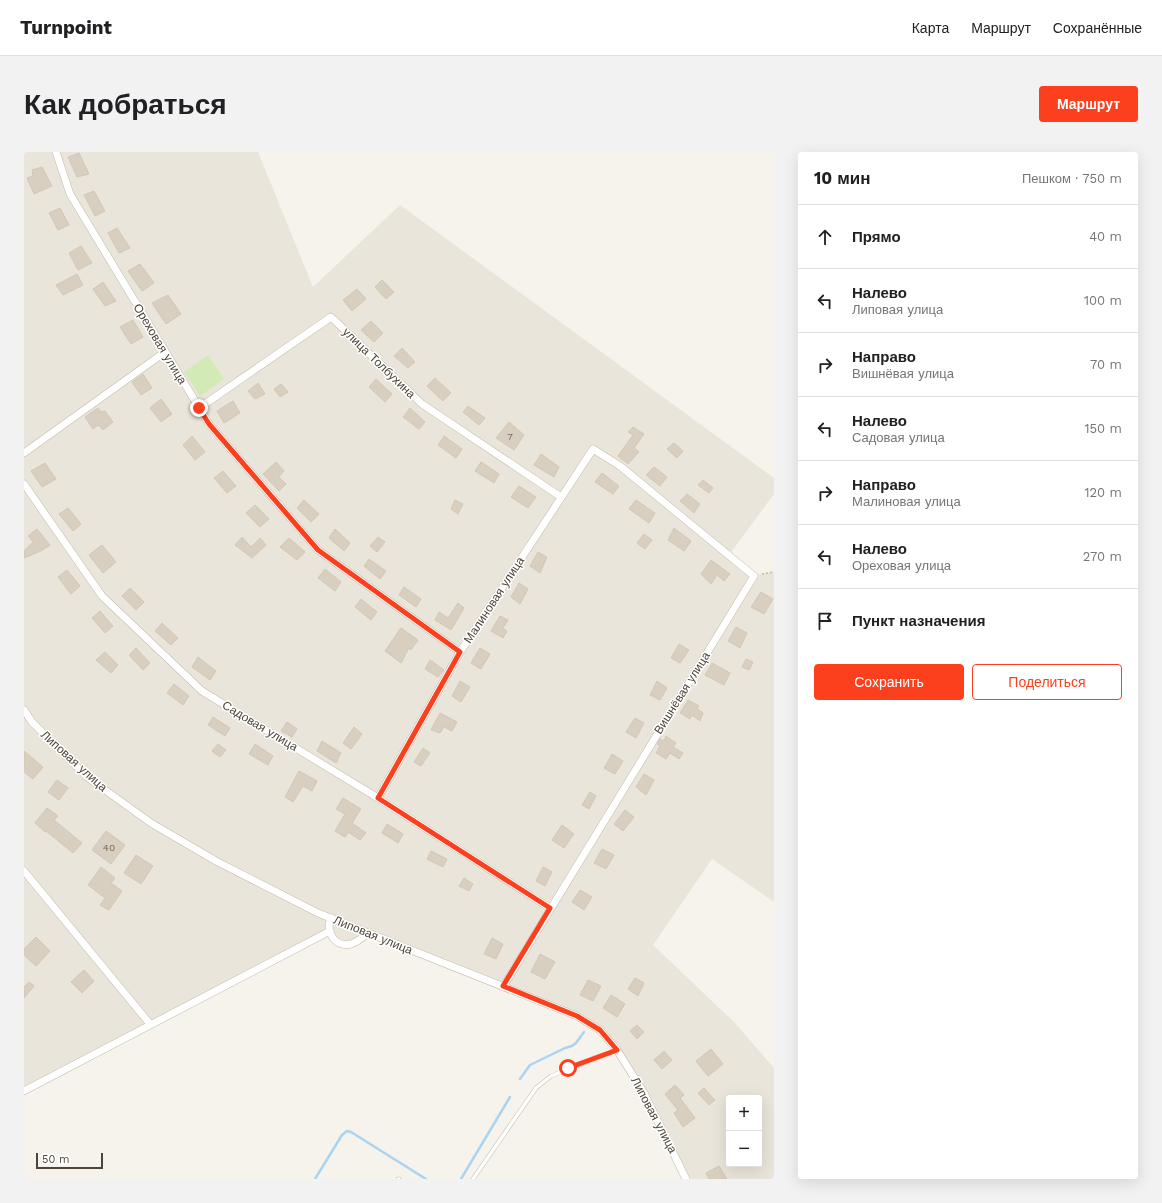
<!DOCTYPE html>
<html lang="ru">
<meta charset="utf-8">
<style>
body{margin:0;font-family:"Work Sans",sans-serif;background:#f2f2f2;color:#202124}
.controls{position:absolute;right:12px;bottom:12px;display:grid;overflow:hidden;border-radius:4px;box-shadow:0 4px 16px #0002}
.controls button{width:36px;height:36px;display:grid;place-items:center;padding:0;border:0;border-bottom:1px solid #e0e0e0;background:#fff;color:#202124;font:20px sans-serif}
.scale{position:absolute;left:12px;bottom:10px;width:67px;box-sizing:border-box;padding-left:4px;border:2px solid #4b4439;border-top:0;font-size:11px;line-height:14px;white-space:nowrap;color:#4b4439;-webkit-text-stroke:3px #fff;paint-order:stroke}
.stop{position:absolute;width:12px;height:12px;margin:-9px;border:3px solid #fc3f1d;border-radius:50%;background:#fff}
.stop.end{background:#fc3f1d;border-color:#fff;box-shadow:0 1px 4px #0008}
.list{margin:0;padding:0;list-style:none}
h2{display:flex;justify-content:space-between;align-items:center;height:52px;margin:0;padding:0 16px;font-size:17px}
h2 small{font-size:13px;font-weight:400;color:#757577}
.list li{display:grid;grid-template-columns:26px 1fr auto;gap:12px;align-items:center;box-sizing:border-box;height:64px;padding:0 16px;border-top:1px solid #e0e0e0}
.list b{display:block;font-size:15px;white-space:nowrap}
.list p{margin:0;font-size:13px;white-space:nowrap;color:#757577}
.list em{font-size:13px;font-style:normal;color:#757577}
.actions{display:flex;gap:8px;padding:12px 16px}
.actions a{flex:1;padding:9px 0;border:1px solid #fc3f1d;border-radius:4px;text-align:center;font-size:14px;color:#fc3f1d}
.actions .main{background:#fc3f1d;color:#fff}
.icon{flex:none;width:22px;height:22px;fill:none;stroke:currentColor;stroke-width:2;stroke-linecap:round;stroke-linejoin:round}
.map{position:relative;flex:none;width:750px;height:1027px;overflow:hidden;border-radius:4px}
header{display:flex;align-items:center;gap:24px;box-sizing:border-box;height:56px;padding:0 20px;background:#fff;border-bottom:1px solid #e0e0e0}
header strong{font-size:19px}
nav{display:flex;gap:22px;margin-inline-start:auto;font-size:14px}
.intro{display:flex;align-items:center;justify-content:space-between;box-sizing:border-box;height:96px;padding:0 24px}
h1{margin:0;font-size:28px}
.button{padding:10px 18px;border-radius:4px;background:#fc3f1d;color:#fff;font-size:14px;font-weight:700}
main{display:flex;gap:24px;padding:0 24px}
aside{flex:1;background:#fff;border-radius:4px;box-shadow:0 4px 16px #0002}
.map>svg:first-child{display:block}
</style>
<header>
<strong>Turnpoint</strong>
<nav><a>Карта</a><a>Маршрут</a><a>Сохранённые</a></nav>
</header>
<div class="intro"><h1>Как добраться</h1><a class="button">Маршрут</a></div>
<main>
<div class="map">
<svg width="750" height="1027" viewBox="0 0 750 1027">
<rect width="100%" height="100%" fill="#f6f3ec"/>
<!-- residential -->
<path fill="#eae5da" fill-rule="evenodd" d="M0,0H234L289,135L376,53L750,326V342L705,403L730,423L750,420V750L688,707L629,793L710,870L750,916V1027H662L620,941L576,878L553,864L344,781L337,786L318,792L306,780L0,940ZM705,946H735V1012H705Z"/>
<!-- green -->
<polygon fill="#d2eab5" points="184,203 200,227 176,244 160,220"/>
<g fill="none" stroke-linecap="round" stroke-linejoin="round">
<!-- stream -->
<g stroke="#a9d4f2" stroke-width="2.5">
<polyline points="496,927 506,913 541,896 548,894 552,891 560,880"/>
<polyline points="291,1027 318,983 323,979 327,980 402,1027"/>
<polyline points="437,1027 486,945"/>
</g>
</g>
<!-- building -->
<g fill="#d8cfc1" stroke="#d3c7b4">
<polygon points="55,1 65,22 53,25 44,5"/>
<polygon points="18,15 28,34 10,42 3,26 9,24 8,18"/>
<polygon points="70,39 81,59 71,64 60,43"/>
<polygon points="36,56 45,73 34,78 25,61"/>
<polygon points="93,76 106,96 95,101 84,81"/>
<polygon points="57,94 68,111 54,118 45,101"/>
<polygon points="116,112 130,131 118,139 104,119"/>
<polygon points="53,122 59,133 39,143 32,133"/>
<polygon points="358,128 370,140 362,147 351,135"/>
<polygon points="79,130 92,149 81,154 69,137"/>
<polygon points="333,137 342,147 328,159 319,148"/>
<polygon points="144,143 157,162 142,172 128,151"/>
<polygon points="109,168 119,185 107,192 96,175"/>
<polygon points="347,169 359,181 350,190 337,178"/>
<polygon points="378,196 391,210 384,216 370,204"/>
<polygon points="119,222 128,236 117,243 108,230"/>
<polygon points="411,226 427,241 419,249 403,234"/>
<polygon points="352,227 368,242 361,250 345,235"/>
<polygon points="234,231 241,242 231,247 224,239"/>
<polygon points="257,232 264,240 256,245 250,237"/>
<polygon points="137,247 148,262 137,270 126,256"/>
<polygon points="209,249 216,261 200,271 193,259"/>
<polygon points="444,254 461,266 455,273 439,260"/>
<polygon points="74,256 77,260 81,259 89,270 79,278 74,273 69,277 61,265"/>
<polygon points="386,256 401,270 395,277 379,265"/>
<polygon points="485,270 500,283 490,298 472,286"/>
<polygon points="609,275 620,282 610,296 615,300 604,312 594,304 609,283 604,280"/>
<polygon points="168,284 181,300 171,308 159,293"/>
<polygon points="420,284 438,297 432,306 414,293"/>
<polygon points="650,291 659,299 653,306 643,297"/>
<polygon points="517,302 535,315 530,325 510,313"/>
<polygon points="252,310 260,319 255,325 262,332 255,339 239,322"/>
<polygon points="457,310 475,322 470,331 451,319"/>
<polygon points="21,311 32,327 18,335 7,319"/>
<polygon points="630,315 643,325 636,334 622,323"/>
<polygon points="199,319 212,334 203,341 190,326"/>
<polygon points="578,321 595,334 589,342 571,330"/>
<polygon points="679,328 689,336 685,341 674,333"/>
<polygon points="495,334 512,345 504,356 487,345"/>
<polygon points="663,342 676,352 670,361 656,349"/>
<polygon points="280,348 295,362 287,370 273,356"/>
<polygon points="431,348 439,352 434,362 427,357"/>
<polygon points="612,348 631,361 625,371 605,357"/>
<polygon points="231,353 245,367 236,375 222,361"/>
<polygon points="44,356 57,372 49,379 35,362"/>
<polygon points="650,376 667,389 660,399 644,388"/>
<polygon points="13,377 26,393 17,399 0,406 0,399 9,390 4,384"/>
<polygon points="311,377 326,391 320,399 305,386"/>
<polygon points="620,382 628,388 621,397 613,391"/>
<polygon points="218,385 227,395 236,386 242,393 228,406 211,393"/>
<polygon points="354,385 361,390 353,400 346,394"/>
<polygon points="265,386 281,400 273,408 256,395"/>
<polygon points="78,393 92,410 79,421 65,403"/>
<polygon points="514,400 523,405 516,421 506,414"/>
<polygon points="345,407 362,419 356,427 340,414"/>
<polygon points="687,408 706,422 700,429 693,423 687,432 677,422"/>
<polygon points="301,417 317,430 311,439 294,426"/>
<polygon points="43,418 56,434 47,442 34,425"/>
<polygon points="495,431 504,437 496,452 487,445"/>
<polygon points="380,435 397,447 392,455 375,443"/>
<polygon points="106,436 120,450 112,458 98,444"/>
<polygon points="737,440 749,447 740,462 727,455"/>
<polygon points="337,447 353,460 347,468 331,455"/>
<polygon points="434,451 440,456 427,478 411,468 415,460 424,466"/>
<polygon points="76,459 89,474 81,481 68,466"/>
<polygon points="476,464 484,468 479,476 483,479 479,486 467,479"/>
<polygon points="138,471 154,486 147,493 131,479"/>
<polygon points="712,475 723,481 716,496 704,489"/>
<polygon points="377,476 394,488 387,498 385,496 377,511 361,499"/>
<polygon points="655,492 665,498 656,511 647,506"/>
<polygon points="112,496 126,511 119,518 105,503"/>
<polygon points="456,496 466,502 457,517 447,511"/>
<polygon points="81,500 94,513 87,521 72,508"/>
<polygon points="174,505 192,519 186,528 168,515"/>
<polygon points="722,507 729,510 725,518 718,515"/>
<polygon points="406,508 420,518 414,525 401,517"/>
<polygon points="688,511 706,521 700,533 681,523"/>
<polygon points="436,529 446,535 437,550 428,544"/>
<polygon points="633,529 643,536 636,548 626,543"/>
<polygon points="150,532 165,544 159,553 143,541"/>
<polygon points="664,548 675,554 673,557 679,561 676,569 668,563 666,567 656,561"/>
<polygon points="416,561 433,570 428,579 420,575 416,581 407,578"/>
<polygon points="189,565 206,576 201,584 184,573"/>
<polygon points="611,566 620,571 612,586 602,580"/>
<polygon points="263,570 273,577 268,585 257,579"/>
<polygon points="330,575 338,582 327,597 319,591"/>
<polygon points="642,584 652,591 649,595 659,601 655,607 646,601 642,607 632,601 636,594 633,592 636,587 640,589"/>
<polygon points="298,589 317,601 312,611 293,599"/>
<polygon points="194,592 202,598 196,605 188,599"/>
<polygon points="231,592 249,604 244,613 225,602"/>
<polygon points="399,596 406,601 397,614 390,610"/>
<polygon points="0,599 19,615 9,627 0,620"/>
<polygon points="588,602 599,609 591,622 580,616"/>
<polygon points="275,619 293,629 288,639 279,634 269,650 261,645"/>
<polygon points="620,622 630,628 622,643 612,635"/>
<polygon points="33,628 44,636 35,648 24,640"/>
<polygon points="566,640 572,644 565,657 558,653"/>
<polygon points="319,646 337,657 328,671 342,681 336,688 324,680 321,685 311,679 321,662 312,657"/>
<polygon points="23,656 34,664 30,668 58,691 49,701 22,679 21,680 11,671"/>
<polygon points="601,658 610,665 599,679 590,672"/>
<polygon points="363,672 379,682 374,691 358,681"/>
<polygon points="538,673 550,682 540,696 528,688"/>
<polygon points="82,679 101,693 87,712 68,698"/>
<polygon points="578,697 590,703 582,717 570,711"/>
<polygon points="407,699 423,707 419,715 403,707"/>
<polygon points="112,703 129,714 117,732 100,721"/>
<polygon points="77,715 91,726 87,731 98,739 85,758 76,753 81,746 64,733"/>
<polygon points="519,715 528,720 521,734 512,729"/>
<polygon points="440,726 449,732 445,739 435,734"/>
<polygon points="556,738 568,745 560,758 548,750"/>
<polygon points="12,785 26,799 12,814 0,803 0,797"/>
<polygon points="468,786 479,792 472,807 460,802"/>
<polygon points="516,802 531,810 521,827 507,820"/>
<polygon points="60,818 70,829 58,841 47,830"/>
<polygon points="611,826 620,831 614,844 604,837"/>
<polygon points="564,828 577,834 569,849 556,843"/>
<polygon points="5,830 10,834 0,846 0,835"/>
<polygon points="587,843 601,852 593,865 579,856"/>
<polygon points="613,873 620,880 613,887 606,879"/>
<polygon points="687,897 699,912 684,924 672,909"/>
<polygon points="640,899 648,908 638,917 630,908"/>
<polygon points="651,933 660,943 656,946 671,966 659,975 650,961 654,958 641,942"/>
<polygon points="680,936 691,948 685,953 674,941"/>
<polygon points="695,1014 703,1027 685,1027 682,1021"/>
</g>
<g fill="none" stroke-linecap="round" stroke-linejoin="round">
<!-- service casing -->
<g stroke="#c2bbae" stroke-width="4.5">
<g id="service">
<polyline points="374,1027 375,1027"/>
<polyline points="449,1027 512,936 527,924 593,898"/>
</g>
</g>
<!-- minor casing -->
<g stroke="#c2bbae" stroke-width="8">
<g id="minor">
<polyline points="32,0 46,42 185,272 294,398 436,500"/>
<polyline points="175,256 307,165 398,252 537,345"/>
<polyline points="0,301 141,200"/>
<polyline points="0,332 78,444 178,539 354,646 526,756"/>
<polyline points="0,558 8,570 63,625 127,671 192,709 294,761 553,864 576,878 593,898 620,941 662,1027"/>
<polyline points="354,646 436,500 569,297 596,314 730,424 479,835"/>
<polyline points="0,719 126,872"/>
<path d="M307,766C301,780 311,796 327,792C334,790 339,785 344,781"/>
<polyline points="0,939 306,779"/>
</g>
</g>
<!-- path -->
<polyline stroke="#c4b79f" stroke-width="1.5" stroke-dasharray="2 2" stroke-linecap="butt" points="738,422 750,420"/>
<!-- service -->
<use href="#service" stroke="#fff" stroke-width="3.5"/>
<!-- minor -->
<use href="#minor" stroke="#fff" stroke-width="7"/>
</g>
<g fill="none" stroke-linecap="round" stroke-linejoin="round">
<!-- route -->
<polyline stroke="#fc3f1d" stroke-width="5" points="175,256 185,272 294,398 436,500 354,646 526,756 479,834 553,864 576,878 593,898 544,916"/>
</g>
<g text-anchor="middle" stroke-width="3" stroke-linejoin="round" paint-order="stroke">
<!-- number labels -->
<g font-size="10" fill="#6e675b">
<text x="486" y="288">7</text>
<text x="85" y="699">40</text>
</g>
<!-- street labels -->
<g font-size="12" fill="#4b4439" stroke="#fff">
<text transform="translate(136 192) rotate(59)" y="4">Ореховая улица</text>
<text transform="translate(355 211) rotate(44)" y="4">улица Толбухина</text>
<text transform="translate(470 448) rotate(-57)" y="4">Малиновая улица</text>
<text transform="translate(658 541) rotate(-58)" y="4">Вишнёвая улица</text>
<text transform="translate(236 574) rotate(31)" y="4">Садовая улица</text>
<text transform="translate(50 609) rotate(42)" y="4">Липовая улица</text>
<text transform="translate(349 783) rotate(22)" y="4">Липовая улица</text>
<text transform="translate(630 963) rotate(62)" y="4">Липовая улица</text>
</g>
</g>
</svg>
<div class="controls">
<button>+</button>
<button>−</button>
</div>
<div class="scale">50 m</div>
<div class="stop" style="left:544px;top:916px"></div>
<div class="stop end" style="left:175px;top:256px"></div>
</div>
<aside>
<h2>10 мин<small>Пешком · 750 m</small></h2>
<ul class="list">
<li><svg class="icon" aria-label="ahead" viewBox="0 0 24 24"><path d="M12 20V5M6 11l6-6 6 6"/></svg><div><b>Прямо</b></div><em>40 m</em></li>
<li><svg class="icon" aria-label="left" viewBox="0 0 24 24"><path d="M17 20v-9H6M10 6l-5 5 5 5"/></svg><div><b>Налево</b><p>Липовая улица</p></div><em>100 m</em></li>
<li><svg class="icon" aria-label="right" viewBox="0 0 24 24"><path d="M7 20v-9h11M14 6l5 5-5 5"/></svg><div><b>Направо</b><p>Вишнёвая улица</p></div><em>70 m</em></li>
<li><svg class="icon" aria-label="left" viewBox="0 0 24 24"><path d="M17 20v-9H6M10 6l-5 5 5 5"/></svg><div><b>Налево</b><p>Садовая улица</p></div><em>150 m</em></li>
<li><svg class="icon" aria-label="right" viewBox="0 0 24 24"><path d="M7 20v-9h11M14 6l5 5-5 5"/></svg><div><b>Направо</b><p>Малиновая улица</p></div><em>120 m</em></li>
<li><svg class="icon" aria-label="left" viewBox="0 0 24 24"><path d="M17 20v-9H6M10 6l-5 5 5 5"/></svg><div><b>Налево</b><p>Ореховая улица</p></div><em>270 m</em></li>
<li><svg class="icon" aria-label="arrive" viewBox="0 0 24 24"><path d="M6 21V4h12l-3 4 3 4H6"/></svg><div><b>Пункт назначения</b></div></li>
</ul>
<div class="actions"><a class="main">Сохранить</a><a>Поделиться</a></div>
</aside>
</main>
